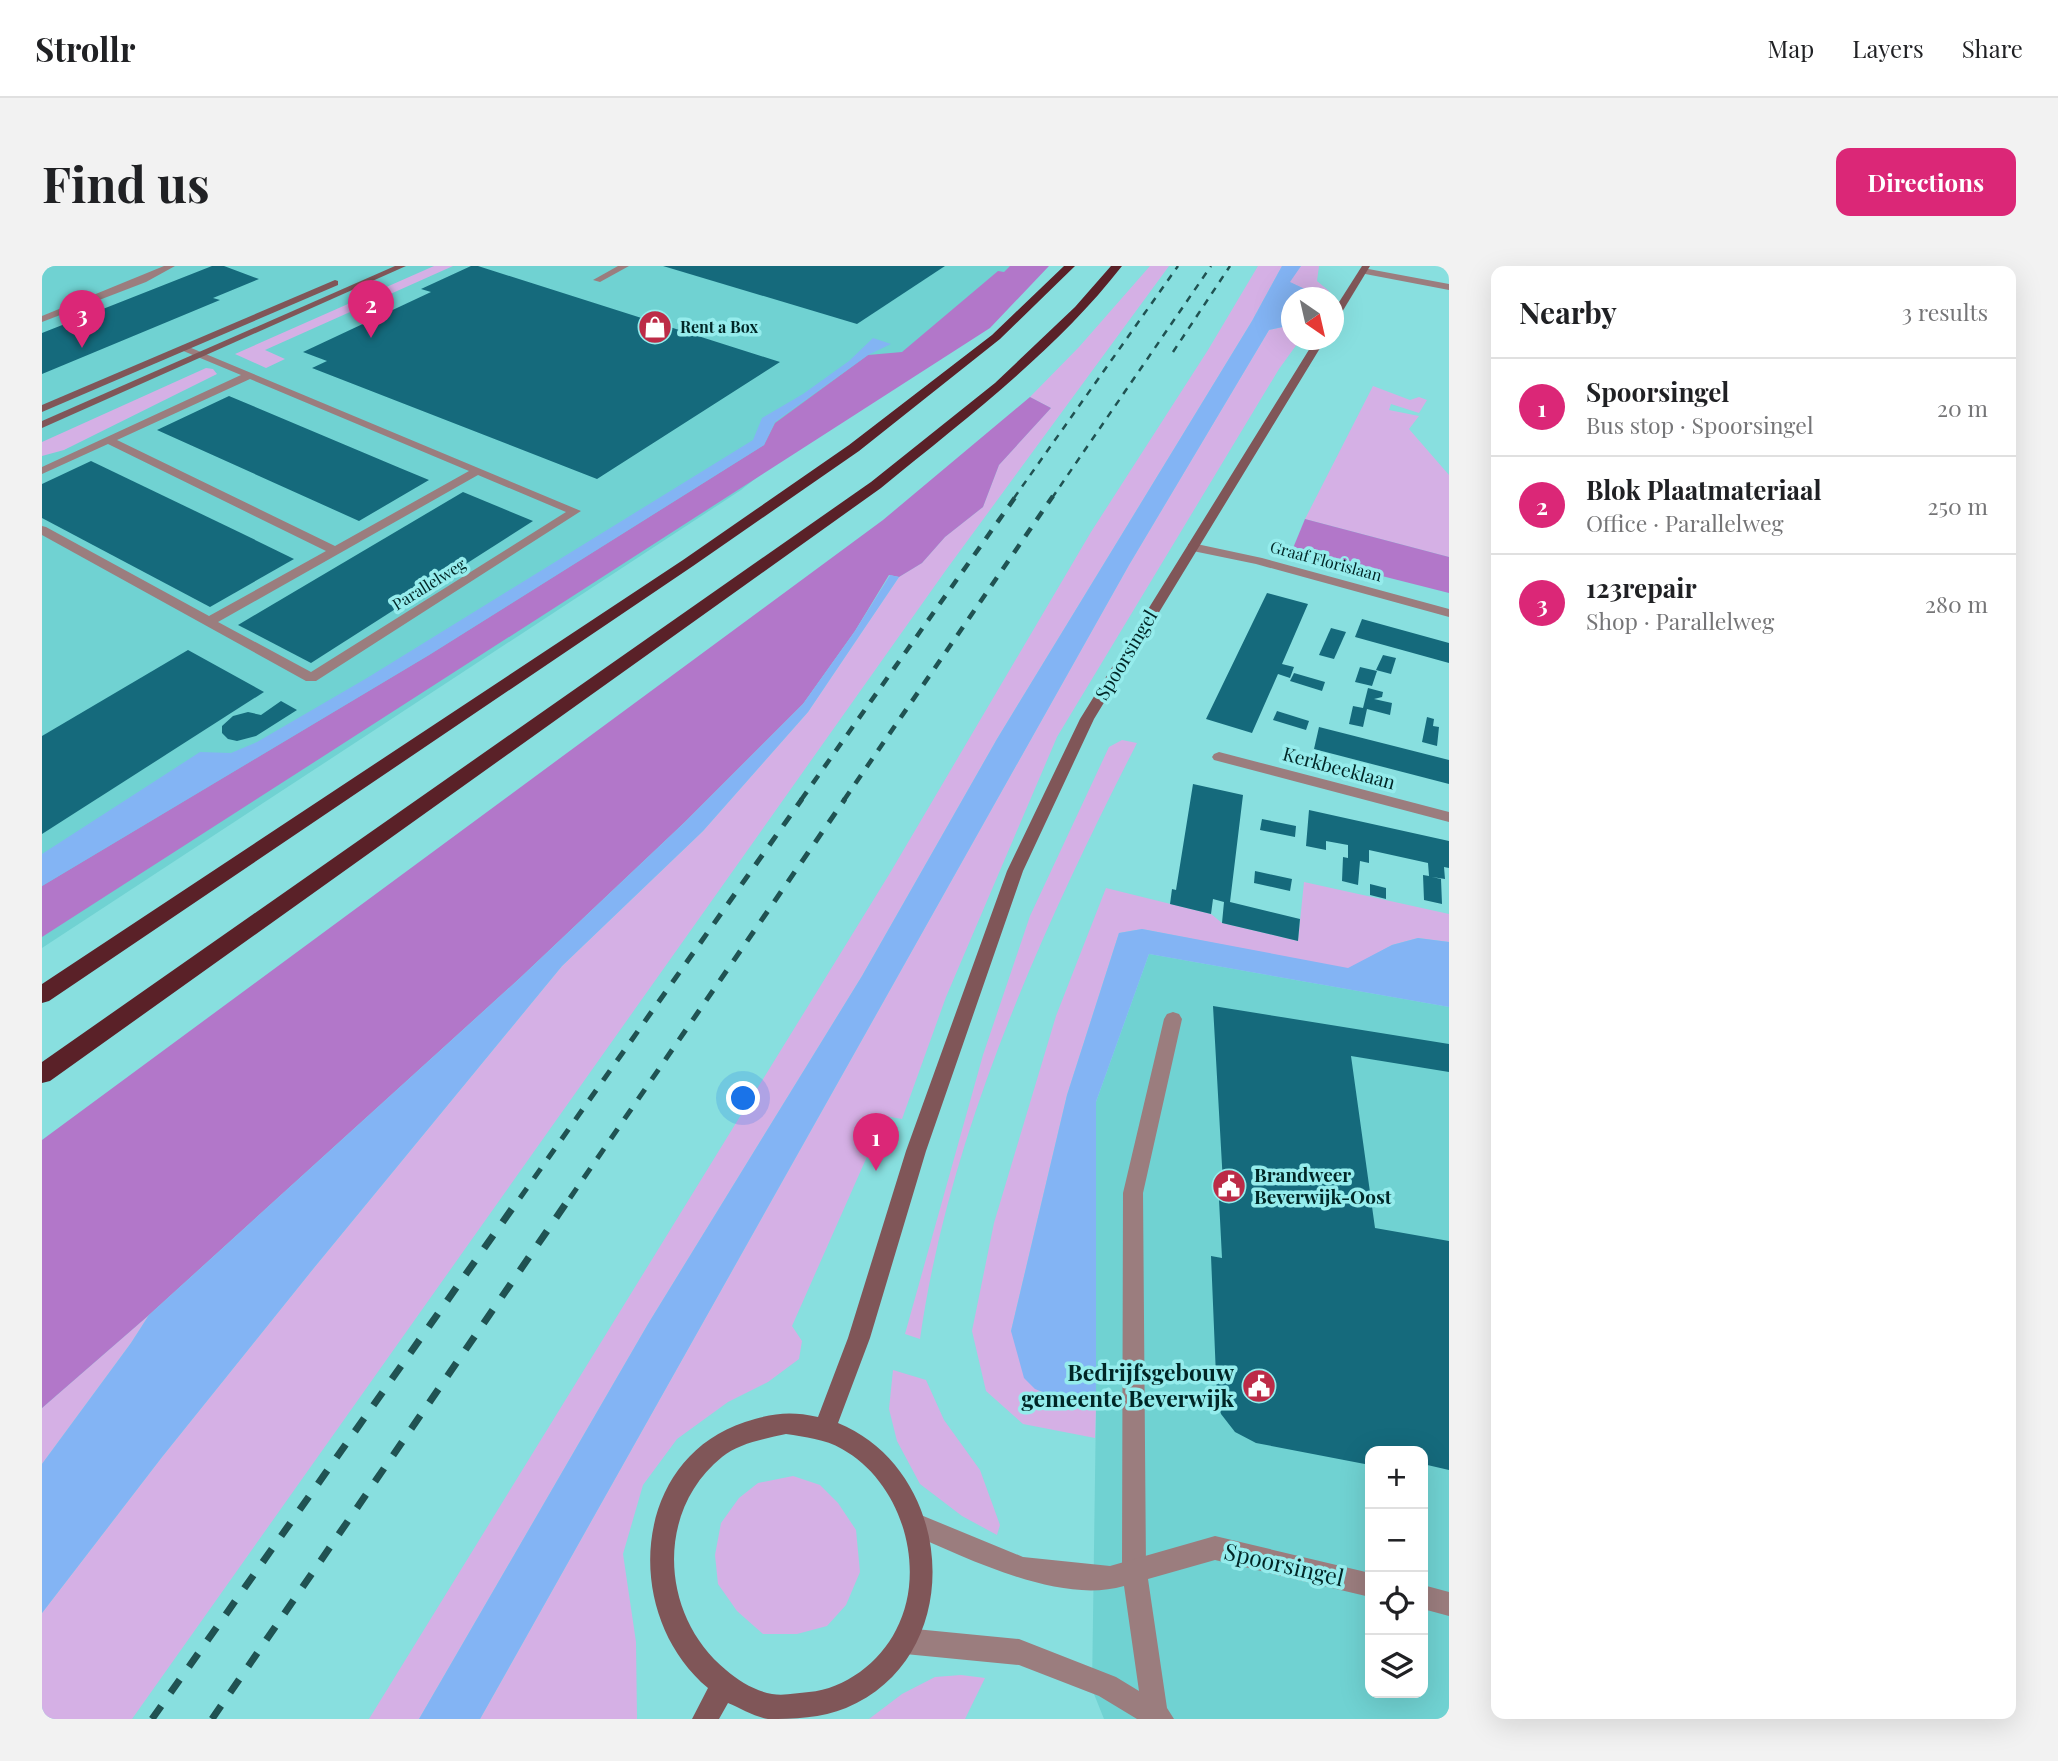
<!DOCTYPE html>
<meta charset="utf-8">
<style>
body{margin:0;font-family:"Playfair Display",serif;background:#f2f2f2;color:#202124}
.controls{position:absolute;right:21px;bottom:21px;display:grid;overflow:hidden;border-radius:14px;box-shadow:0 7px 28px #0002}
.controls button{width:63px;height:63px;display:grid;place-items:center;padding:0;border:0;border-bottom:2px solid #e0e0e0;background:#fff;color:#202124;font:35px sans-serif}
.compass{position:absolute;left:1239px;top:21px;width:63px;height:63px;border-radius:50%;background:#fff;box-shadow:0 7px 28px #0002;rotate:146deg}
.you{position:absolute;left:702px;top:833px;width:24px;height:24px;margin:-18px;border:5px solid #fff;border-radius:50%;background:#1a73e8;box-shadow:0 0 0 10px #1a73e833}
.badge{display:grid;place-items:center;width:46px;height:46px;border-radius:50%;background:#db2777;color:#fff;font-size:23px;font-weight:700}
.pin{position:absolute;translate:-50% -58px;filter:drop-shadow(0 2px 4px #0008)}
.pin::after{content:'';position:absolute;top:37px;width:24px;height:21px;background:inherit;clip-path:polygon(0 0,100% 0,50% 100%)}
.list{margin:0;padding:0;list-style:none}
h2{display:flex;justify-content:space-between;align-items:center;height:91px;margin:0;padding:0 28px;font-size:30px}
h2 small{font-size:23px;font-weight:400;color:#757577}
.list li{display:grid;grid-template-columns:46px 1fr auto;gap:21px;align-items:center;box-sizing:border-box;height:98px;padding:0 28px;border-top:2px solid #e0e0e0}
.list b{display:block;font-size:26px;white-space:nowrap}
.list p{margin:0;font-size:23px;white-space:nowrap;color:#757577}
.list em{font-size:23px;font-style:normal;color:#757577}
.icon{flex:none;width:38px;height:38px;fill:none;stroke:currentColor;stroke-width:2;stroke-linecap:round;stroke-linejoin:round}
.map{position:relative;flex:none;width:1407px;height:1453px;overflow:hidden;border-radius:14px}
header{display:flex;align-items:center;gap:42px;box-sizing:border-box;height:98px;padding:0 35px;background:#fff;border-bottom:2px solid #e0e0e0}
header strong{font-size:33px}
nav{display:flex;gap:38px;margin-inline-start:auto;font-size:24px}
.intro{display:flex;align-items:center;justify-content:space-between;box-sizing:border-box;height:168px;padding:0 42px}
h1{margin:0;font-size:49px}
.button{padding:18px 32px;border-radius:14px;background:#db2777;color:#fff;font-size:24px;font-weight:700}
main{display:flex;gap:42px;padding:0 42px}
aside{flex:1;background:#fff;border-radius:14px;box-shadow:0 7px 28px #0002}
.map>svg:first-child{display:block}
</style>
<header>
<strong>Strollr</strong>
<nav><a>Map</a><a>Layers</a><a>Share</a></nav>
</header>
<div class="intro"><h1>Find us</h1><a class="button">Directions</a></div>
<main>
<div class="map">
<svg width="1407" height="1453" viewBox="0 0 1407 1453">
<rect width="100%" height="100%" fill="#88dfdf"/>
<!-- built -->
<g fill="#70d2d2" fill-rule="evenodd">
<polygon points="0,0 981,0 699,224 0,682"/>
<path d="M1107,688L1407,741V1453H1062L1050,1423L1054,1141V836ZM1328,1185H1381V1427H1328Z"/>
</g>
<!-- green -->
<g fill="#d5b0e5">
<polygon points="392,0 411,0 223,84 243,93 224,102 193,88"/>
<polygon points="1108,0 1127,0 904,304 90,1453 0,1453 0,1347 120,1191 271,1003 520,700 661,565 766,446 857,311 880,297 903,271 941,241 957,199 1009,142 988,131 1037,81"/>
<polygon points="1216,0 1240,0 1210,55 955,473 820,710 606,1058 377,1453 327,1453 848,607 1049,266 1166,84"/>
<polygon points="1259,0 1277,0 1275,15 1287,25 1284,31 1263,31 1267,25 1247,16"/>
<polygon points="1249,53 1250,74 1258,74 1237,103 1015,471 904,731 860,853 843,850 750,1060 760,1075 757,1093 726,1116 686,1136 635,1173 601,1219 581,1288 594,1376 595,1453 438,1453 1087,299 1227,64 1245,60"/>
<polygon points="164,102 171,103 175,108 22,184 0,190 0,176"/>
<polygon points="1331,120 1368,134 1377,131 1385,134 1377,147 1349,138 1347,144 1377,150 1367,163 1407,209 1407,291 1263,253"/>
<path d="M1080,474L1095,477C1001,661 907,867 878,1073L863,1068L941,789L988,650L1067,481Z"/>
<polygon points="1262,616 1407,648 1407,676 1376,672 1350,679 1306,703 1100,663 1077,667 1025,829 969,1065 1015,1132 1054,1141 1053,1172 981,1158 944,1125 930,1065 952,957 1014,750 1064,622 1169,648 1180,657 1256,675"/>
<polygon points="107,1049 89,1077 0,1198 0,1142"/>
<polygon points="851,1104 884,1114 902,1154 938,1204 958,1259 955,1269 920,1250 878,1218 855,1175 847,1143"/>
<polygon points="751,1210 778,1219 796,1237 814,1264 818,1306 804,1339 785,1360 755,1368 721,1368 695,1345 676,1318 673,1289 679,1257 697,1232 716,1217"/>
<polygon points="919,1409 943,1412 923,1453 827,1453 860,1428 893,1411"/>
</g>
<!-- forest -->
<g fill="#b277c9">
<polygon points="968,0 1007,0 948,62 0,671 0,620 387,389 722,179 733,157 826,89 860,86 956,5 962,6"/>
<polygon points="988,131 1009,142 957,199 941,241 903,271 880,297 857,311 847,309 813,365 761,438 643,556 478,712 107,1049 0,1142 0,874 841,254"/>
<polygon points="1263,253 1407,291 1407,327 1249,287"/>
</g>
<!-- water -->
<g fill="#83b4f4">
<polygon points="1240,0 1259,0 1248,16 1267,25 1263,31 1250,32 1249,53 1245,60 1227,64 1087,299 438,1453 377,1453 606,1058 820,710 955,473 1210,55"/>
<polygon points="831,72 849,78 826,89 733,156 722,179 387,389 0,620 0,588 158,486 189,487 215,476 325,412 711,174 720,152 761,128 807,95"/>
<polygon points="848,309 857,311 766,446 661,565 520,700 271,1003 120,1191 0,1347 0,1198 89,1077 107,1049 478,712 643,556 761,438 813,365"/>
<polygon points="1100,663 1306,702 1350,679 1376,672 1407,676 1407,741 1107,688 1054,836 1054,1141 1015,1132 993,1123 982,1112 969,1065 1025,829 1077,667"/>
</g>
<!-- building -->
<g fill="#156a7c">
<polygon points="170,0 182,0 217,13 171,32 178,34 0,108 0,67"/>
<polygon points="429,0 436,0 738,96 555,213 270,102 285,95 261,86 389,26 379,23"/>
<polygon points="621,0 903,0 815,58"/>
<polygon points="187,130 358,202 387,214 317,255 115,164"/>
<polygon points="49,195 199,267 252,293 168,341 0,252 0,218"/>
<polygon points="421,226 491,255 269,397 196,359"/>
<polygon points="1225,327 1266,338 1240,398 1252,401 1248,412 1236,408 1210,467 1164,453"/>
<polygon points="1320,353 1407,377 1407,397 1313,371"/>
<polygon points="1289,362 1304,366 1292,393 1277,389"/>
<polygon points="146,384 222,426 0,568 0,470"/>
<polygon points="1341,389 1354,392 1349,408 1334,404"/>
<polygon points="1318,401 1335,405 1330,420 1313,416"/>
<polygon points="1252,407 1283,416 1280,425 1248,415"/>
<polygon points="1326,422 1341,426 1340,431 1332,433 1350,437 1348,449 1325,443 1321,461 1307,458 1311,440 1321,442"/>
<polygon points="239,435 255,444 214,470 195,475 186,473 180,467 180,460 191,450 206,446 219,449"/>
<polygon points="1235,445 1267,455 1264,464 1231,454"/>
<polygon points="1385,451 1392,453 1391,460 1397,461 1395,480 1380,476"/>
<polygon points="1277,461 1407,494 1407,518 1272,483"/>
<polygon points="1151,518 1201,529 1188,636 1258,653 1256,675 1180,657 1182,636 1171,633 1169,648 1128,638 1130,623 1134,624"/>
<polygon points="1267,544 1407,575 1407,602 1402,601 1403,613 1390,611 1399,613 1400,638 1382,634 1381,609 1387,610 1386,597 1327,584 1327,597 1318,595 1316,619 1300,615 1301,591 1306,592 1306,579 1284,575 1284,584 1264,580"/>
<polygon points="1220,553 1254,560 1253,571 1218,564"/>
<polygon points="1213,605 1250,613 1248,625 1212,617"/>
<polygon points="1328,618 1344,622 1344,633 1328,629"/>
<polygon points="1171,740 1407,778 1407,806 1309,790 1333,962 1407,975 1407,1204 1381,1198 1381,1185 1328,1185 1328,1199 1214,1177 1193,1166 1179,1148 1175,1134 1169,990 1180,992 1177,934 1182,935"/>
</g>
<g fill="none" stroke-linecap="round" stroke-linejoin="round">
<!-- service -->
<g fill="#9b7d7e" fill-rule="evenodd">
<polygon points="122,0 133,0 104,16 0,56 0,50"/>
<polygon points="576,0 587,0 558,16 551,14"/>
<path d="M142,79L539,245L274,415H264L0,269V260L4,261L167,350L284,285L66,178L0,208V201L199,109L139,84L137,82ZM208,113L427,205L293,280L75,174ZM436,209L524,246L269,406L176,356Z"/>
<polygon points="1131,746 1137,748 1140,753 1101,927 1104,1304 1101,1313 1092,1316 1083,1313 1080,1304 1081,927 1122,753 1125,748"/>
</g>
<!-- minor -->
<g fill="#9b7d7e" fill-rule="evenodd">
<polygon points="1177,486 1407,546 1407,556 1172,494 1170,491 1172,488"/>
<path d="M874,1247L981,1291L1068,1300L1173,1270L1328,1307V1331L1173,1294L1106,1313L1125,1442L1132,1453H1095L1057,1430L977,1399L863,1388L854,1384L850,1375L854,1366L863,1362L977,1373L1074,1411L1097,1425L1082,1320C1017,1339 926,1292 866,1267L862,1259L866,1251Z"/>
<polygon points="1381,1319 1407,1326 1407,1350 1381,1343"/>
</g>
<!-- tertiary -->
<g fill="#9b7d7e" fill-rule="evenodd">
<polygon points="1321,2 1407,18 1407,24 1318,7 1317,5"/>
<polygon points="1150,277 1220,292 1407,343 1407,351 1214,298 1146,284 1146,278"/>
</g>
<!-- secondary -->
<g fill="#805658" fill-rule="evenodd">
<polygon points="353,0 364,0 0,162 0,155"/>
<polygon points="1320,0 1328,0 1297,51 1292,54 1292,44"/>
<polygon points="293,14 296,15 296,19 0,146 0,139"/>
<path d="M1273,74H1283L1052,453L981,605L884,885L828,1072L796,1157C914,1205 927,1391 804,1442C780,1452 751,1453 726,1453C713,1451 698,1442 686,1437L677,1453H650L666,1422C580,1350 588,1194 703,1156C731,1147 748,1145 776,1151L806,1072L864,885L965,605L1038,453ZM744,1168C763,1171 783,1173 800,1183C860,1216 886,1304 854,1364C838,1396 803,1423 767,1426C755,1427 742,1430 730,1428C713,1425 697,1415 684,1404C619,1351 612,1246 680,1191C697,1177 722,1173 744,1168Z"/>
</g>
<!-- motorway -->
<g fill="#5a2128" fill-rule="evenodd">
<polygon points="1022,0 1033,0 958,73 817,185 651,300 7,735 0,737 0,718 641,294 807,179 950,69"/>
<path d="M1069,0H1080C1013,86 923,153 839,222L8,815L0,817V796L829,216L953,117L1033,41Z"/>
</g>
<!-- rail-far3 -->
<g stroke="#205252" stroke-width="2.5" stroke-dasharray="7 7" stroke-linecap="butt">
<polyline points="1131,86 1188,0"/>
<polyline points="972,232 1136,0"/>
<polyline points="1010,232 1169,0"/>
</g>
<!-- rail-far2 -->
<g stroke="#205252" stroke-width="4.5" stroke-dasharray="10 10" stroke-linecap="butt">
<polyline points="759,534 974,230"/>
<polyline points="802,534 1011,230"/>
</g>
<!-- rail-far1 -->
<g stroke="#205252" stroke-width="5" stroke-dasharray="12 12" stroke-linecap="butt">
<polyline points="478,932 760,533"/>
<polyline points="528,932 803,533"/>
</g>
<!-- rail -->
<g stroke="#205252" stroke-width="7" stroke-dasharray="16 16" stroke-linecap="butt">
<polyline points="110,1453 479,930"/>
<polyline points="170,1453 529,930"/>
</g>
</g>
<!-- icons -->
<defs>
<g id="shop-disc" transform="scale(1.75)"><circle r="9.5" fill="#bc2b47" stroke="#95ecec"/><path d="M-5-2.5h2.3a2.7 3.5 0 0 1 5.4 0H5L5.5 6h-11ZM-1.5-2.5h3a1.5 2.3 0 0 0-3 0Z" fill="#fff"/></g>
<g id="civic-disc" transform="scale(1.75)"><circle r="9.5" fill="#bc2b47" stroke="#95ecec"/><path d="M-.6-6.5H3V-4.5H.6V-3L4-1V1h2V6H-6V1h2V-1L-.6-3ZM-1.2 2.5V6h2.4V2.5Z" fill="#fff"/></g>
</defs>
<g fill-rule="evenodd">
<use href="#shop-disc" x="613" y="61"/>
<use href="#civic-disc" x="1187" y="920"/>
<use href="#civic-disc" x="1217" y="1120"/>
</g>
<g text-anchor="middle" stroke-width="7" stroke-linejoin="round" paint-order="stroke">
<!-- far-poi labels -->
<g font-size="16" font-weight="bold" fill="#002626" stroke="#95ecec" text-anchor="start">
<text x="638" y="67">Rent a Box</text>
</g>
<!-- far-street labels -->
<g font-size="16" fill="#002626" stroke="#95ecec">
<text transform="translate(1284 295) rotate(15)" y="6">Graaf Florislaan</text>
<text transform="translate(387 318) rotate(-32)" y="6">Parallelweg</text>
</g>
<!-- street labels -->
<g font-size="19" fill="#002626" stroke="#95ecec">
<text transform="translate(1084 389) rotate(-59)" y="7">Spoorsingel</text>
<text transform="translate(1297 502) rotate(15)" y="7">Kerkbeeklaan</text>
</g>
<!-- poi labels -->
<g font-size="19" font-weight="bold" fill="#002626" stroke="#95ecec" text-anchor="start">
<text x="1212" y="916">Brandweer<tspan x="1212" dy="22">Beverwijk-Oost</tspan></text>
</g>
<!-- near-poi labels -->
<g font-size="23" font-weight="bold" fill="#002626" stroke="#95ecec" text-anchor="end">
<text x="1192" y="1115">Bedrijfsgebouw<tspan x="1192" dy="26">gemeente Beverwijk</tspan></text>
</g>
<!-- near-street labels -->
<g font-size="23" fill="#002626" stroke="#95ecec">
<text transform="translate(1242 1299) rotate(13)" y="8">Spoorsingel</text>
</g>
</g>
</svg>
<div class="controls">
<button>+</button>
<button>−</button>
<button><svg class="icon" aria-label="locate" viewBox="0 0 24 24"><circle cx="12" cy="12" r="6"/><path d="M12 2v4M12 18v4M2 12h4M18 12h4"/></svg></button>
<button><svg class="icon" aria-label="layers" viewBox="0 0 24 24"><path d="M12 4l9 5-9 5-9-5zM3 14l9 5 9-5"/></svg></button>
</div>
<svg class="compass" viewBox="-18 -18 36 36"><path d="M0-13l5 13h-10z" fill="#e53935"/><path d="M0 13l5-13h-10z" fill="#757577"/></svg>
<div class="you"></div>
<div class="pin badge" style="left:834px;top:905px">1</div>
<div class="pin badge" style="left:329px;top:72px">2</div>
<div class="pin badge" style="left:40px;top:82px">3</div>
</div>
<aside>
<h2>Nearby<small>3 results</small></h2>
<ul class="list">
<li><span class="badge">1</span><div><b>Spoorsingel</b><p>Bus stop · Spoorsingel</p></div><em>20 m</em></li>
<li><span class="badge">2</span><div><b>Blok Plaatmateriaal</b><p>Office · Parallelweg</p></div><em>250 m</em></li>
<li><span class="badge">3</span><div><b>123repair</b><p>Shop · Parallelweg</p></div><em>280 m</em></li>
</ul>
</aside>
</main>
